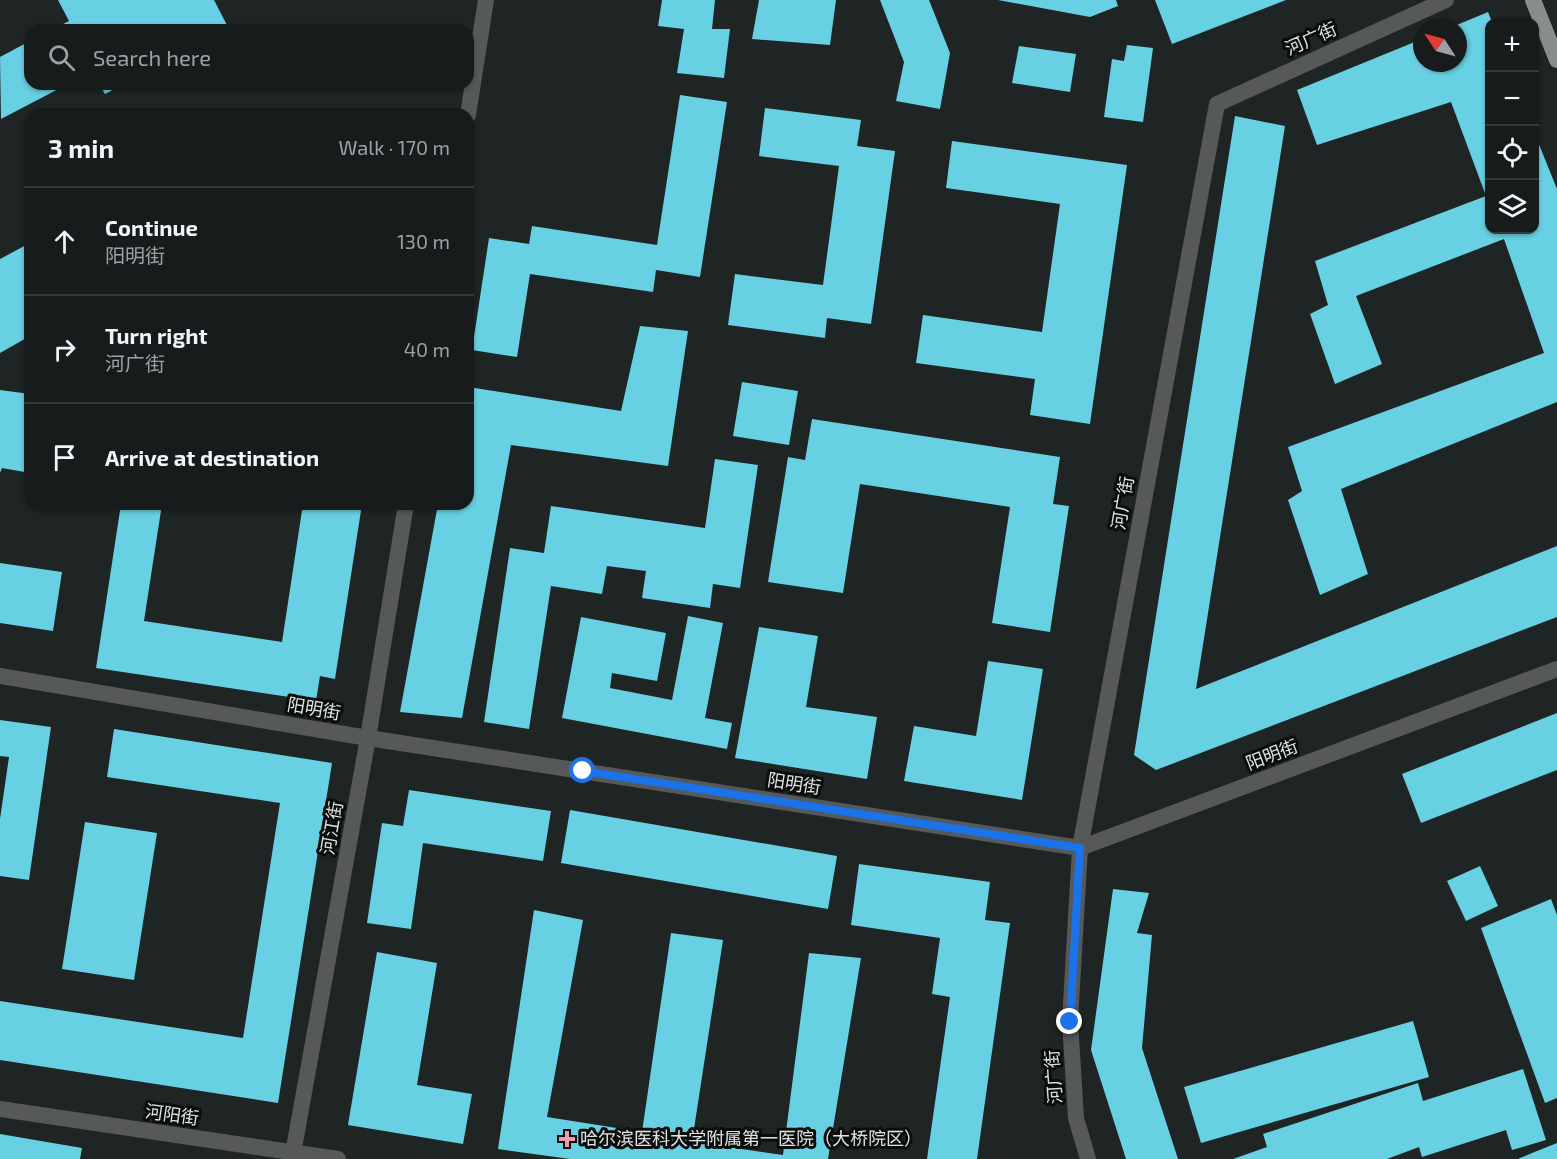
<!DOCTYPE html>
<meta charset="utf-8">
<style>
body{margin:0;font-family:"Exo 2","Noto Sans SC",sans-serif;background:#242829;color:#f1f3f6}
.controls{position:absolute;right:18px;top:18px;display:grid;overflow:hidden;border-radius:12px;box-shadow:0 2px 4px #0004}
.controls button{width:54px;height:54px;display:grid;place-items:center;padding:0;border:0;border-bottom:2px solid #36393b;background:#171b1c;color:#f1f3f6;font:30px sans-serif}
.compass{position:absolute;left:1413px;top:18px;width:54px;height:54px;border-radius:50%;background:#171b1c;box-shadow:0 2px 4px #0004;rotate:306deg}
.stop{position:absolute;width:18px;height:18px;margin:-14px;border:4px solid #1a73e8;border-radius:50%;background:#fff}
.stop.end{background:#1a73e8;border-color:#fff;box-shadow:0 2px 6px #0008}
.list{margin:0;padding:0;list-style:none}
h2{display:flex;justify-content:space-between;align-items:center;height:78px;margin:0;padding:0 24px;font-size:26px}
h2 small{font-size:20px;font-weight:400;color:#9ea1a3}
.list li{display:grid;grid-template-columns:39px 1fr auto;gap:18px;align-items:center;box-sizing:border-box;height:108px;padding:0 24px;border-top:2px solid #36393b}
.list b{display:block;font-size:22px;white-space:nowrap}
.list p{margin:0;font-size:20px;white-space:nowrap;color:#9ea1a3}
.list em{font-size:20px;font-style:normal;color:#9ea1a3}
.icon{flex:none;width:33px;height:33px;fill:none;stroke:currentColor;stroke-width:2;stroke-linecap:round;stroke-linejoin:round}
.map{position:relative;flex:none;width:1557px;height:1159px;overflow:hidden}
.search{position:absolute;background:#171b1c;box-shadow:0 2px 4px #0004;left:24px;top:24px;width:450px;height:66px;display:flex;align-items:center;gap:15px;box-sizing:border-box;padding:0 21px;border-radius:18px;color:#9ea1a3;font-size:22px}
.panel{position:absolute;background:#171b1c;box-shadow:0 2px 4px #0004;left:24px;top:108px;width:450px;height:402px;border-radius:18px}
.map>svg:first-child{display:block}
</style>
<div class="map">
<svg width="1557" height="1159" viewBox="0 0 1557 1159">
<rect width="100%" height="100%" fill="#1f2425"/>
<!-- building -->
<g fill="#67d0e2">
<polygon points="58,0 214,0 229,29 51,30 69,21"/>
<polygon points="662,0 715,0 712,29 730,29 724,78 677,73 684,29 658,26"/>
<polygon points="759,0 836,0 830,45 752,39"/>
<polygon points="880,0 929,0 950,53 940,109 896,101 904,62"/>
<polygon points="998,0 1116,0 1118,6 1090,17"/>
<polygon points="1155,0 1286,0 1172,44"/>
<polygon points="1488,12 1492,22 1490,22 1490,230 1534,230 1534,132 1557,189 1557,402 1341,489 1368,574 1320,595 1288,500 1302,491 1288,447 1544,353 1504,239 1356,296 1382,364 1335,384 1310,314 1328,305 1315,261 1486,196 1451,102 1317,145 1297,90 1422,39 1422,63 1458,63 1458,27 1452,27"/>
<polygon points="30,41 30,84 68,84 1,119 0,57"/>
<polygon points="1127,45 1153,48 1143,122 1104,117 1112,59 1124,61"/>
<polygon points="1019,46 1076,54 1070,92 1012,83"/>
<polygon points="99,84 124,84 105,94"/>
<polygon points="680,95 727,102 700,277 656,270 653,292 530,274 517,357 472,350 489,238 529,244 532,226 657,245"/>
<polygon points="765,108 861,120 857,146 895,151 871,324 827,318 825,338 728,325 735,274 823,285 839,166 759,156"/>
<polygon points="1235,116 1285,126 1196,689 1557,546 1557,617 1156,770 1134,755"/>
<polygon points="952,141 1127,165 1090,424 1030,415 1035,379 916,363 923,315 1042,332 1060,204 946,188"/>
<polygon points="30,243 30,336 0,353 0,259"/>
<polygon points="640,326 688,331 668,466 511,445 462,718 400,712 438,504 468,504 468,387 621,411"/>
<polygon points="742,382 798,391 789,445 733,436"/>
<polygon points="0,390 30,394 30,473 2,468 0,473"/>
<polygon points="812,419 1060,457 1053,504 1069,506 1050,632 992,623 1010,507 860,484 843,593 768,582 788,457 805,460"/>
<polygon points="715,459 758,465 740,588 713,584 710,608 642,598 646,571 607,566 602,594 551,586 529,729 484,722 510,548 544,553 551,506 705,528"/>
<polygon points="121,504 162,504 144,621 282,642 303,504 362,504 335,679 320,676 316,701 96,668"/>
<polygon points="0,563 62,572 53,631 0,623"/>
<polygon points="688,616 723,623 705,718 732,723 727,749 562,718 581,617 666,633 657,681 612,673 610,688 672,700"/>
<polygon points="759,627 818,636 806,707 877,717 867,779 735,758"/>
<polygon points="988,661 1043,669 1022,800 904,781 914,726 976,736"/>
<polygon points="1557,713 1557,770 1421,823 1402,774"/>
<polygon points="0,720 51,727 29,880 0,876 0,819 9,757 0,756"/>
<polygon points="114,729 332,763 278,1103 0,1060 0,1001 243,1038 280,803 107,777"/>
<polygon points="409,790 551,811 543,861 423,843 411,929 367,923 382,823 403,826"/>
<polygon points="570,810 837,856 828,909 561,863"/>
<polygon points="85,822 157,833 134,980 62,969"/>
<polygon points="859,864 990,882 985,920 1010,923 977,1159 927,1159 950,997 932,994 940,938 851,925"/>
<polygon points="1480,866 1498,906 1466,921 1447,881"/>
<polygon points="1113,889 1149,893 1137,933 1152,935 1142,1048 1178,1159 1126,1159 1091,1050"/>
<polygon points="1551,899 1557,915 1557,1098 1545,1103 1481,928"/>
<polygon points="534,910 583,920 547,1117 642,1132 671,933 723,940 692,1142 783,1155 809,953 861,958 828,1159 570,1159 498,1149"/>
<polygon points="377,952 437,963 417,1085 472,1094 463,1144 348,1125"/>
<polygon points="1413,1021 1429,1077 1201,1143 1184,1087"/>
<polygon points="1523,1069 1546,1140 1512,1150 1506,1130 1422,1157 1419,1147 1387,1159 1233,1159 1267,1147 1263,1134 1418,1083 1423,1101"/>
<polygon points="0,1134 82,1148 80,1159 0,1159"/>
<polygon points="1557,1143 1557,1159 1518,1159 1532,1153"/>
</g>
<g fill="none" stroke-linecap="round" stroke-linejoin="round">
<!-- minor -->
<g stroke="#565859" stroke-width="16">
<polyline points="468,115 486,0"/>
<polyline points="292,1159 368,738 406,504"/>
</g>
<!-- tertiary -->
<g stroke="#565859" stroke-width="16">
<polyline points="0,676 368,738 1080,848 1557,669"/>
<polyline points="0,1109 338,1159"/>
<polyline points="1088,1159 1076,1118 1070,1021 1080,848 1217,104 1446,0"/>
</g>
<!-- primary -->
<polyline stroke="#888d8e" stroke-width="16" points="1533,0 1557,60"/>
</g>
<g fill="none" stroke-linecap="round" stroke-linejoin="round">
<!-- route -->
<polyline stroke="#1a73e8" stroke-width="8" points="583,771 1080,848 1070,1022"/>
</g>
<!-- markers -->
<path fill="#f19ab1" stroke="#0b0d0d" stroke-width="2" d="M564 1130h6v6h6v6h-6v6h-6v-6h-6v-6h6z"/>
<g text-anchor="middle" stroke-width="6" stroke-linejoin="round" paint-order="stroke">
<!-- street labels -->
<g font-size="18" fill="#e0e3e3" stroke="#0b0d0d">
<text transform="translate(1311 39) rotate(-24)" y="6">河广街</text>
<text transform="translate(1123 503) rotate(-80)" y="6">河广街</text>
<text transform="translate(314 709) rotate(10)" y="6">阳明街</text>
<text transform="translate(1272 755) rotate(-21)" y="6">阳明街</text>
<text transform="translate(794 784) rotate(9)" y="6">阳明街</text>
<text transform="translate(332 828) rotate(-80)" y="6">河江街</text>
<text transform="translate(1054 1077) rotate(-94)" y="6">河广街</text>
<text transform="translate(172 1115) rotate(8)" y="6">河阳街</text>
</g>
<!-- poi labels -->
<g font-size="18" fill="#e0e3e3" stroke="#0b0d0d" text-anchor="start">
<text x="580" y="1145">哈尔滨医科大学附属第一医院（大桥院区）</text>
</g>
</g>
</svg>
<div class="controls">
<button>+</button>
<button>−</button>
<button><svg class="icon" aria-label="locate" viewBox="0 0 24 24"><circle cx="12" cy="12" r="6"/><path d="M12 2v4M12 18v4M2 12h4M18 12h4"/></svg></button>
<button><svg class="icon" aria-label="layers" viewBox="0 0 24 24"><path d="M12 4l9 5-9 5-9-5zM3 14l9 5 9-5"/></svg></button>
</div>
<svg class="compass" viewBox="-18 -18 36 36"><path d="M0-13l5 13h-10z" fill="#e53935"/><path d="M0 13l5-13h-10z" fill="#9ea1a3"/></svg>
<div class="stop" style="left:583px;top:771px"></div>
<div class="stop end" style="left:1070px;top:1022px"></div>
<div class="search"><svg class="icon" aria-label="search" viewBox="0 0 24 24"><circle cx="10" cy="10" r="6"/><path d="M15 15l6 6"/></svg>Search here</div>
<section class="panel">
<h2>3 min<small>Walk · 170 m</small></h2>
<ul class="list">
<li><svg class="icon" aria-label="ahead" viewBox="0 0 24 24"><path d="M12 20V5M6 11l6-6 6 6"/></svg><div><b>Continue</b><p>阳明街</p></div><em>130 m</em></li>
<li><svg class="icon" aria-label="right" viewBox="0 0 24 24"><path d="M7 20v-9h11M14 6l5 5-5 5"/></svg><div><b>Turn right</b><p>河广街</p></div><em>40 m</em></li>
<li><svg class="icon" aria-label="arrive" viewBox="0 0 24 24"><path d="M6 21V4h12l-3 4 3 4H6"/></svg><div><b>Arrive at destination</b></div></li>
</ul>
</section>
</div>
